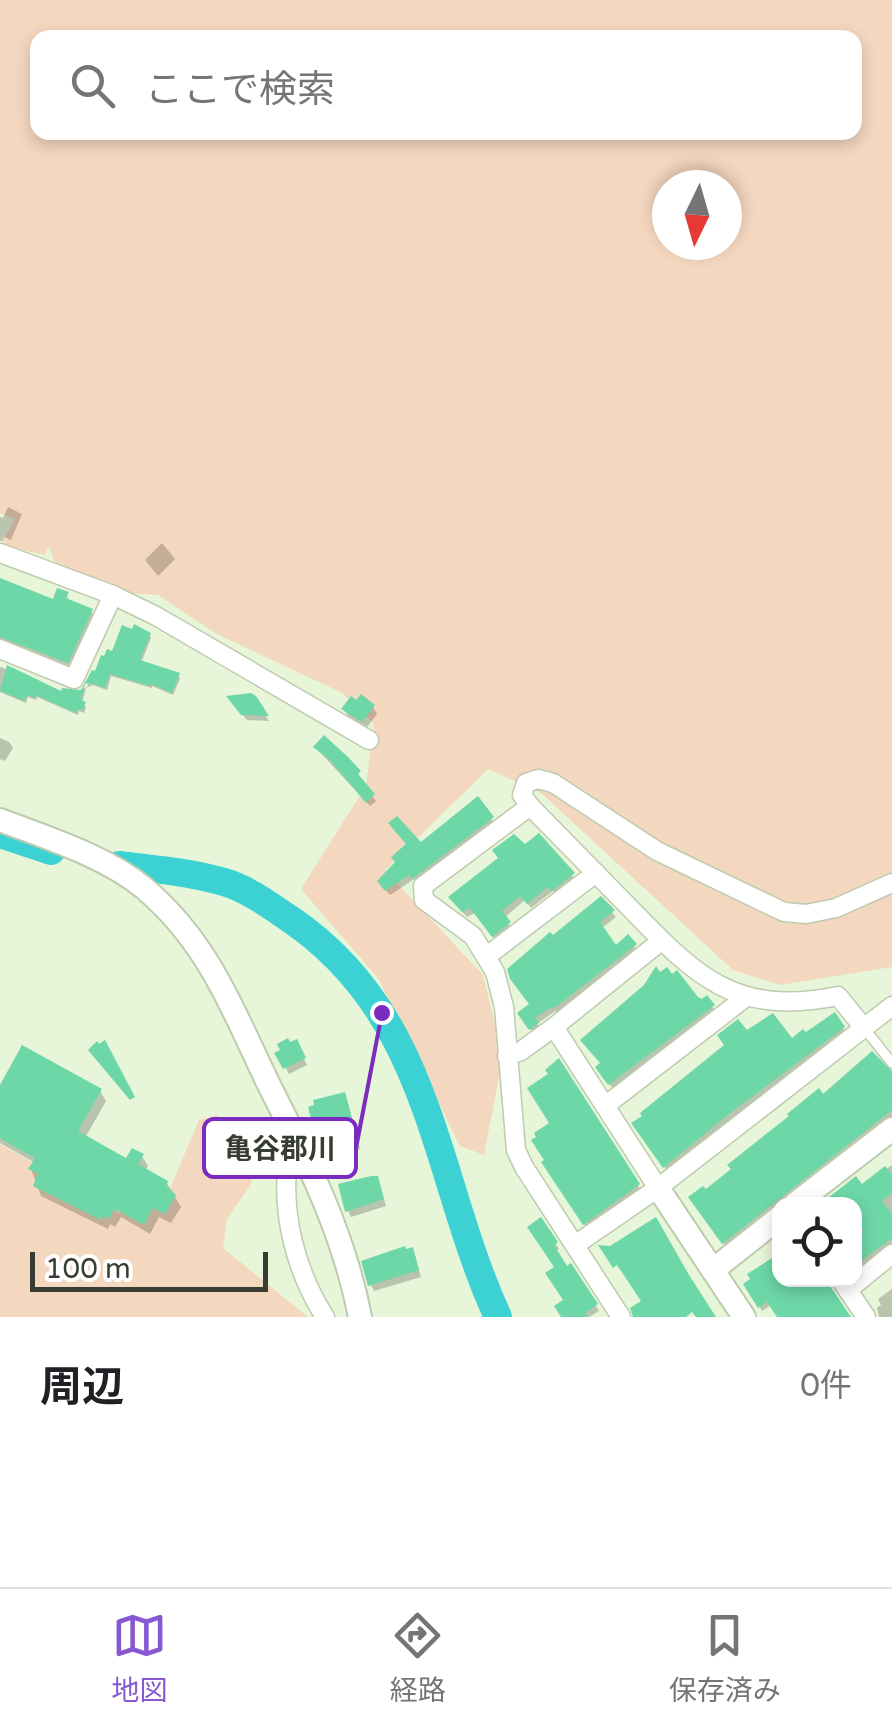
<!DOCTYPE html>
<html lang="ja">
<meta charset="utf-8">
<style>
body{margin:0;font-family:"Varela Round","Noto Sans JP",sans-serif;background:#f2f2f2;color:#202124}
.controls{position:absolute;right:30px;bottom:30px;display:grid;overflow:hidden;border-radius:20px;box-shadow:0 5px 15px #0003}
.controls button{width:90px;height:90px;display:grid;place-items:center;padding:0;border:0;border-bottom:2px solid #e0e0e0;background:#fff;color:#202124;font:50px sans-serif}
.compass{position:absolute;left:652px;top:170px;width:90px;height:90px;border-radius:50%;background:#fff;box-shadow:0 5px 15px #0003;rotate:185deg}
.scale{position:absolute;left:30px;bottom:25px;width:238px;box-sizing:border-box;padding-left:10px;border:5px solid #373d32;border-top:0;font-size:28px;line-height:35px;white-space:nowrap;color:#373d32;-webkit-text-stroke:8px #fff;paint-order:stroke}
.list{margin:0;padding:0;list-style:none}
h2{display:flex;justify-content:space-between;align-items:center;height:130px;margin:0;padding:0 40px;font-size:42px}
h2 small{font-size:32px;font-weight:400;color:#757577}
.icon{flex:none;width:55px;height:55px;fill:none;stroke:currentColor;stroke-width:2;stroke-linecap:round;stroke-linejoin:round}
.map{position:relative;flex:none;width:892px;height:1317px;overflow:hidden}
.search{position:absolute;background:#fff;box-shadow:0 5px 15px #0003;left:30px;right:30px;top:30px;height:110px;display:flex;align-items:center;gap:25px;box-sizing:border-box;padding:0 35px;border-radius:20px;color:#757577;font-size:38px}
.sheet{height:270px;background:#fff}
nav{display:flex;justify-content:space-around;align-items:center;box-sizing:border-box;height:140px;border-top:2px solid #e0e0e0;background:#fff;font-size:28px;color:#757577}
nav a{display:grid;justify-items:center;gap:5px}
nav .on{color:#8658d1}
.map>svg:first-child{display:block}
</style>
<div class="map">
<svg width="892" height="1317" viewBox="0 0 892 1317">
<rect width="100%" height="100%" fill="#e7f5d9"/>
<!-- green -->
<g fill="#f4d7bf" fill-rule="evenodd">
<path d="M0,0H892V967L780,985L733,970L541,793L488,769L385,870L483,975L503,1056L484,1155L460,1146L378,978L301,889L366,786L374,724L342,693L215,633L158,595L64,588L49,546L45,555L1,545L15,519L0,513ZM38,38H854V132H38ZM667,185H727V245H667Z"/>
<polygon points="217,1115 241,1146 252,1183 227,1219 223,1248 308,1317 0,1317 0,1144 119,1213 162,1208 199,1120"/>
</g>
<!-- shadow -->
<g fill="#0003">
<polygon points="8,507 22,514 11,540 4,537 3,541 0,541 0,517 3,518"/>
<polygon points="162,543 175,559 158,576 145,560"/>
<polygon points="0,581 54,602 67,594 68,601 91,611 94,616 70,666 0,639"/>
<polygon points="149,635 151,638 141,663 178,675 180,679 173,695 152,686 152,688 111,676 107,690 93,685 86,688 82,703 86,707 84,713 79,711 78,715 37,697 36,700 28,697 26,703 0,692 0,667 30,677 62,695 75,694 87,687 93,673 114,654"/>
<polygon points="254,698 269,721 247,720 233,703"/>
<polygon points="373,707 377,714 367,727 348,716 344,709"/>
<polygon points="0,738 9,742 13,748 5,761 0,759"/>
<polygon points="316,748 358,773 359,779 376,801 370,806"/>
<polygon points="477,799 495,824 417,883 414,879 390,895 383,887 421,846"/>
<polygon points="539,837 576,880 556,895 553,891 531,908 525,900 504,918 512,929 496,941 475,913 467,917 454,903"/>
<polygon points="601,900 616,917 602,928 616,948 628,938 638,951 557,1013 555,1011 537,1024 540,1029 534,1034 524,1021 553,939"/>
<polygon points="697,999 703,1002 706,999 716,1012 613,1089 602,1074"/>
<polygon points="834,1015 847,1034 728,1123 668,1172 638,1130 746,1034 792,1041"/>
<polygon points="296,1043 307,1065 289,1074 278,1054"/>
<polygon points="558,1061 641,1190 587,1228 546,1167 552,1124 551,1075"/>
<polygon points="892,1072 892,1118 791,1196 790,1194 774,1206 776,1209 727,1248 695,1204 822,1097"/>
<polygon points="0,1090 100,1091 106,1101 85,1138 127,1161 142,1156 148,1166 145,1171 167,1183 181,1207 171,1223 159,1217 150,1234 121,1217 115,1227 110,1224 108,1229 41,1196 31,1169 35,1163 0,1143"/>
<polygon points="347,1100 360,1149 347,1152 348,1158 327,1160 324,1155"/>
<polygon points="892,1165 892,1245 862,1268 854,1259 854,1204 835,1204 831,1198 861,1188"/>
<polygon points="380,1185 386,1206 351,1217 348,1211"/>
<polygon points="541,1220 559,1249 555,1251 566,1270 571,1267 599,1311 589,1317 564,1317 566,1301"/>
<polygon points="780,1253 780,1280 824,1280 850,1317 779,1317 771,1305 762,1311 746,1285 753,1280 750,1274"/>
<polygon points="415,1256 421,1277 374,1291 371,1285"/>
<polygon points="892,1289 892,1317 879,1317 877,1308 881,1305 878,1299"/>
</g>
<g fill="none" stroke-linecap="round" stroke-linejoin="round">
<!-- river -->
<g stroke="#3cd2d4" stroke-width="28">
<polyline points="0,834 51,851"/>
<path d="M119,865C154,869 190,872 224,882C248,889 269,905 290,919C433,1016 433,1176 498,1317"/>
</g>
</g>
<!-- building -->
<g fill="#6dd7a7">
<polygon points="0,578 53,599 57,588 69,592 66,598 93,609 68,663 0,637"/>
<polygon points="134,624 151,633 140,660 180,673 172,693 151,684 150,686 110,674 105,688 90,683 85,684 81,700 86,702 83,710 78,709 76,713 36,695 34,698 27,695 24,701 0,691 7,665 61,691 62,688 81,690 92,670 95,671 101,655 104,656 107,649 112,651 122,625 132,629"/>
<polygon points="251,693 256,696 269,716 241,715 226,696"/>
<polygon points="361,694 375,705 362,722 341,709 351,696 356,700"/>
<polygon points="324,735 349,758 361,771 358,774 375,794 366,803 330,760 313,747"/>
<polygon points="478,796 494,817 412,879 409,875 385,891 377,881 395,862 391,857 406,844 388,823 397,816 421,842"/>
<polygon points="539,833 575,873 552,891 548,887 527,904 520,896 502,911 511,922 492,937 470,908 462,912 448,897 498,858 492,850 514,834 525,844"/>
<polygon points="601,896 615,910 600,922 616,945 628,934 637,944 553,1009 551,1007 535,1018 539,1023 529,1030 517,1013 529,1004 510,979 507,969 550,932 553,935"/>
<polygon points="656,966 660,972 667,967 672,974 677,970 698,997 702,999 707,995 715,1005 608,1085 595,1067 600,1063 580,1040 644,985"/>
<polygon points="835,1012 845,1027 725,1117 663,1168 631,1123 642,1116 640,1113 724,1045 717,1035 738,1019 747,1030 773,1013 792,1038 803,1029 806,1032"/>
<polygon points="288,1038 290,1042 297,1039 306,1058 283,1069 274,1053 280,1050 277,1044"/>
<polygon points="105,1040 135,1097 130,1100 88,1050 97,1041 99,1044"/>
<polygon points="22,1045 102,1089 78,1131 126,1158 132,1148 144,1154 138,1164 168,1181 166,1185 176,1195 165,1214 153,1208 144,1225 115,1209 109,1219 104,1216 101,1220 33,1186 38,1174 28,1169 35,1158 0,1138 0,1085"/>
<polygon points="872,1051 892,1071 892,1110 722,1244 688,1197 703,1186 706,1189 731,1169 727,1165 789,1116 787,1114 819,1088 823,1094"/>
<polygon points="559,1058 640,1184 583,1225 541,1162 544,1160 531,1140 536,1137 534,1133 549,1123 527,1088 548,1074 545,1070"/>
<polygon points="345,1092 359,1144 346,1147 347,1153 321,1156 308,1107 314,1105 313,1100"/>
<polygon points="885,1166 892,1175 892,1193 882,1201 892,1214 892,1238 854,1266 854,1239 864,1232 854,1219 854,1204 833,1204 828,1198 856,1176 862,1184"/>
<polygon points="371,1176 378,1176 384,1199 345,1212 338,1184"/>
<polygon points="541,1217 558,1242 554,1245 567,1266 571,1263 598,1304 585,1313 588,1317 561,1317 554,1306 563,1300 545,1273 554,1267 527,1227"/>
<polygon points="656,1217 689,1275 716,1317 696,1317 692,1312 686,1317 633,1317 630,1308 641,1301 617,1265 613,1268 598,1245 610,1246"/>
<polygon points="405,1246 406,1249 413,1247 419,1270 368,1286 361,1261"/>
<polygon points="780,1253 780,1280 826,1280 851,1317 777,1317 767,1302 758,1308 743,1284 750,1279 747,1274"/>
</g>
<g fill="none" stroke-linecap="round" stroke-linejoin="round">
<!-- service casing -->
<g stroke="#bdcbaf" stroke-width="12">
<polyline id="service" points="864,1028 892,1063"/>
</g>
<!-- minor casing -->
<g stroke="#bdcbaf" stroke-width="21">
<g id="minor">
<polyline points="0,553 113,595 156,616 369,740"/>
<polyline points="0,649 74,679 113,595"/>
<polyline points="530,806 522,795 526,783 538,779 553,783 657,851 784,912 806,914 836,908 892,883"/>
<polyline points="487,956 596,873"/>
<polyline points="507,1056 521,1051 554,1027"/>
<polyline points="605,1106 746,997"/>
<path d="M302,1148L288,1158C281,1213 295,1270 325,1317"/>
<polyline points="658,1188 554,1027 661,941"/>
<polyline points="575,1245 658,1188 892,1006"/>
<polyline points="841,1280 866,1317"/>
<polyline points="848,1290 892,1254"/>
<path d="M621,1317L524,1167L516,1150L504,1007L495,972L473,936L424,900L423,886L530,806C562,839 595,872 627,905C695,975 733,1017 838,996L864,1028"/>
</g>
</g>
<!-- tertiary casing -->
<g stroke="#bdcbaf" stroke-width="26">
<g id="tertiary">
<path d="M0,820C47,838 105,856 144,888C210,944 233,1011 269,1085C307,1160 344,1233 360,1317"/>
<polyline points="658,1188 744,1317"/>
<polyline points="795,1204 892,1129"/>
<polyline points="713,1270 780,1217"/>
</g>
</g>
<!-- service -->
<use href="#service" stroke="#fff" stroke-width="9"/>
<!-- minor -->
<use href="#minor" stroke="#fff" stroke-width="18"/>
<!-- tertiary -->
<use href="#tertiary" stroke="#fff" stroke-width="22"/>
</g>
<!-- callouts -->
<path fill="none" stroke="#7b2cbf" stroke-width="4" d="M382 1013L356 1148"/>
<circle fill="#7b2cbf" stroke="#fff" stroke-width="4" cx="382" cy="1013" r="10"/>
<rect fill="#fff" stroke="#7b2cbf" stroke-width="4" x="204" y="1119" width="152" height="58" rx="10"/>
<g font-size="28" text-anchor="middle" font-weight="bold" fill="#373d32">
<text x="280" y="1158">亀谷郡川</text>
</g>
</svg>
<div class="controls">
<button><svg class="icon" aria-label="locate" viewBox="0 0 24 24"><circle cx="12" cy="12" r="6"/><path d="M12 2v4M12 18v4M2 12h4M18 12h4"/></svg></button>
</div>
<svg class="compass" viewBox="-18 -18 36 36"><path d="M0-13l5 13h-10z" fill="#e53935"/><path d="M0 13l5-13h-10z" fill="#757577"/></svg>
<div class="scale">100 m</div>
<div class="search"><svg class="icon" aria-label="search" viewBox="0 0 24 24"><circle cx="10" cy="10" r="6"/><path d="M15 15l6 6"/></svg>ここで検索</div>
</div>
<section class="sheet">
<h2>周辺<small>0件</small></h2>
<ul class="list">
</ul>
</section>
<nav>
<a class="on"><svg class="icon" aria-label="map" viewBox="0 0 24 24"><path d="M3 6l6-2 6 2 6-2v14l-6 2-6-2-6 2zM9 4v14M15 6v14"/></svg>地図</a>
<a><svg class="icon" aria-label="directions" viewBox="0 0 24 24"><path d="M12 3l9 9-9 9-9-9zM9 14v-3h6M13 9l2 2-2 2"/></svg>経路</a>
<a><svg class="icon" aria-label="saved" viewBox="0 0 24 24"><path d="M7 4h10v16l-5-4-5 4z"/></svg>保存済み</a>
</nav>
